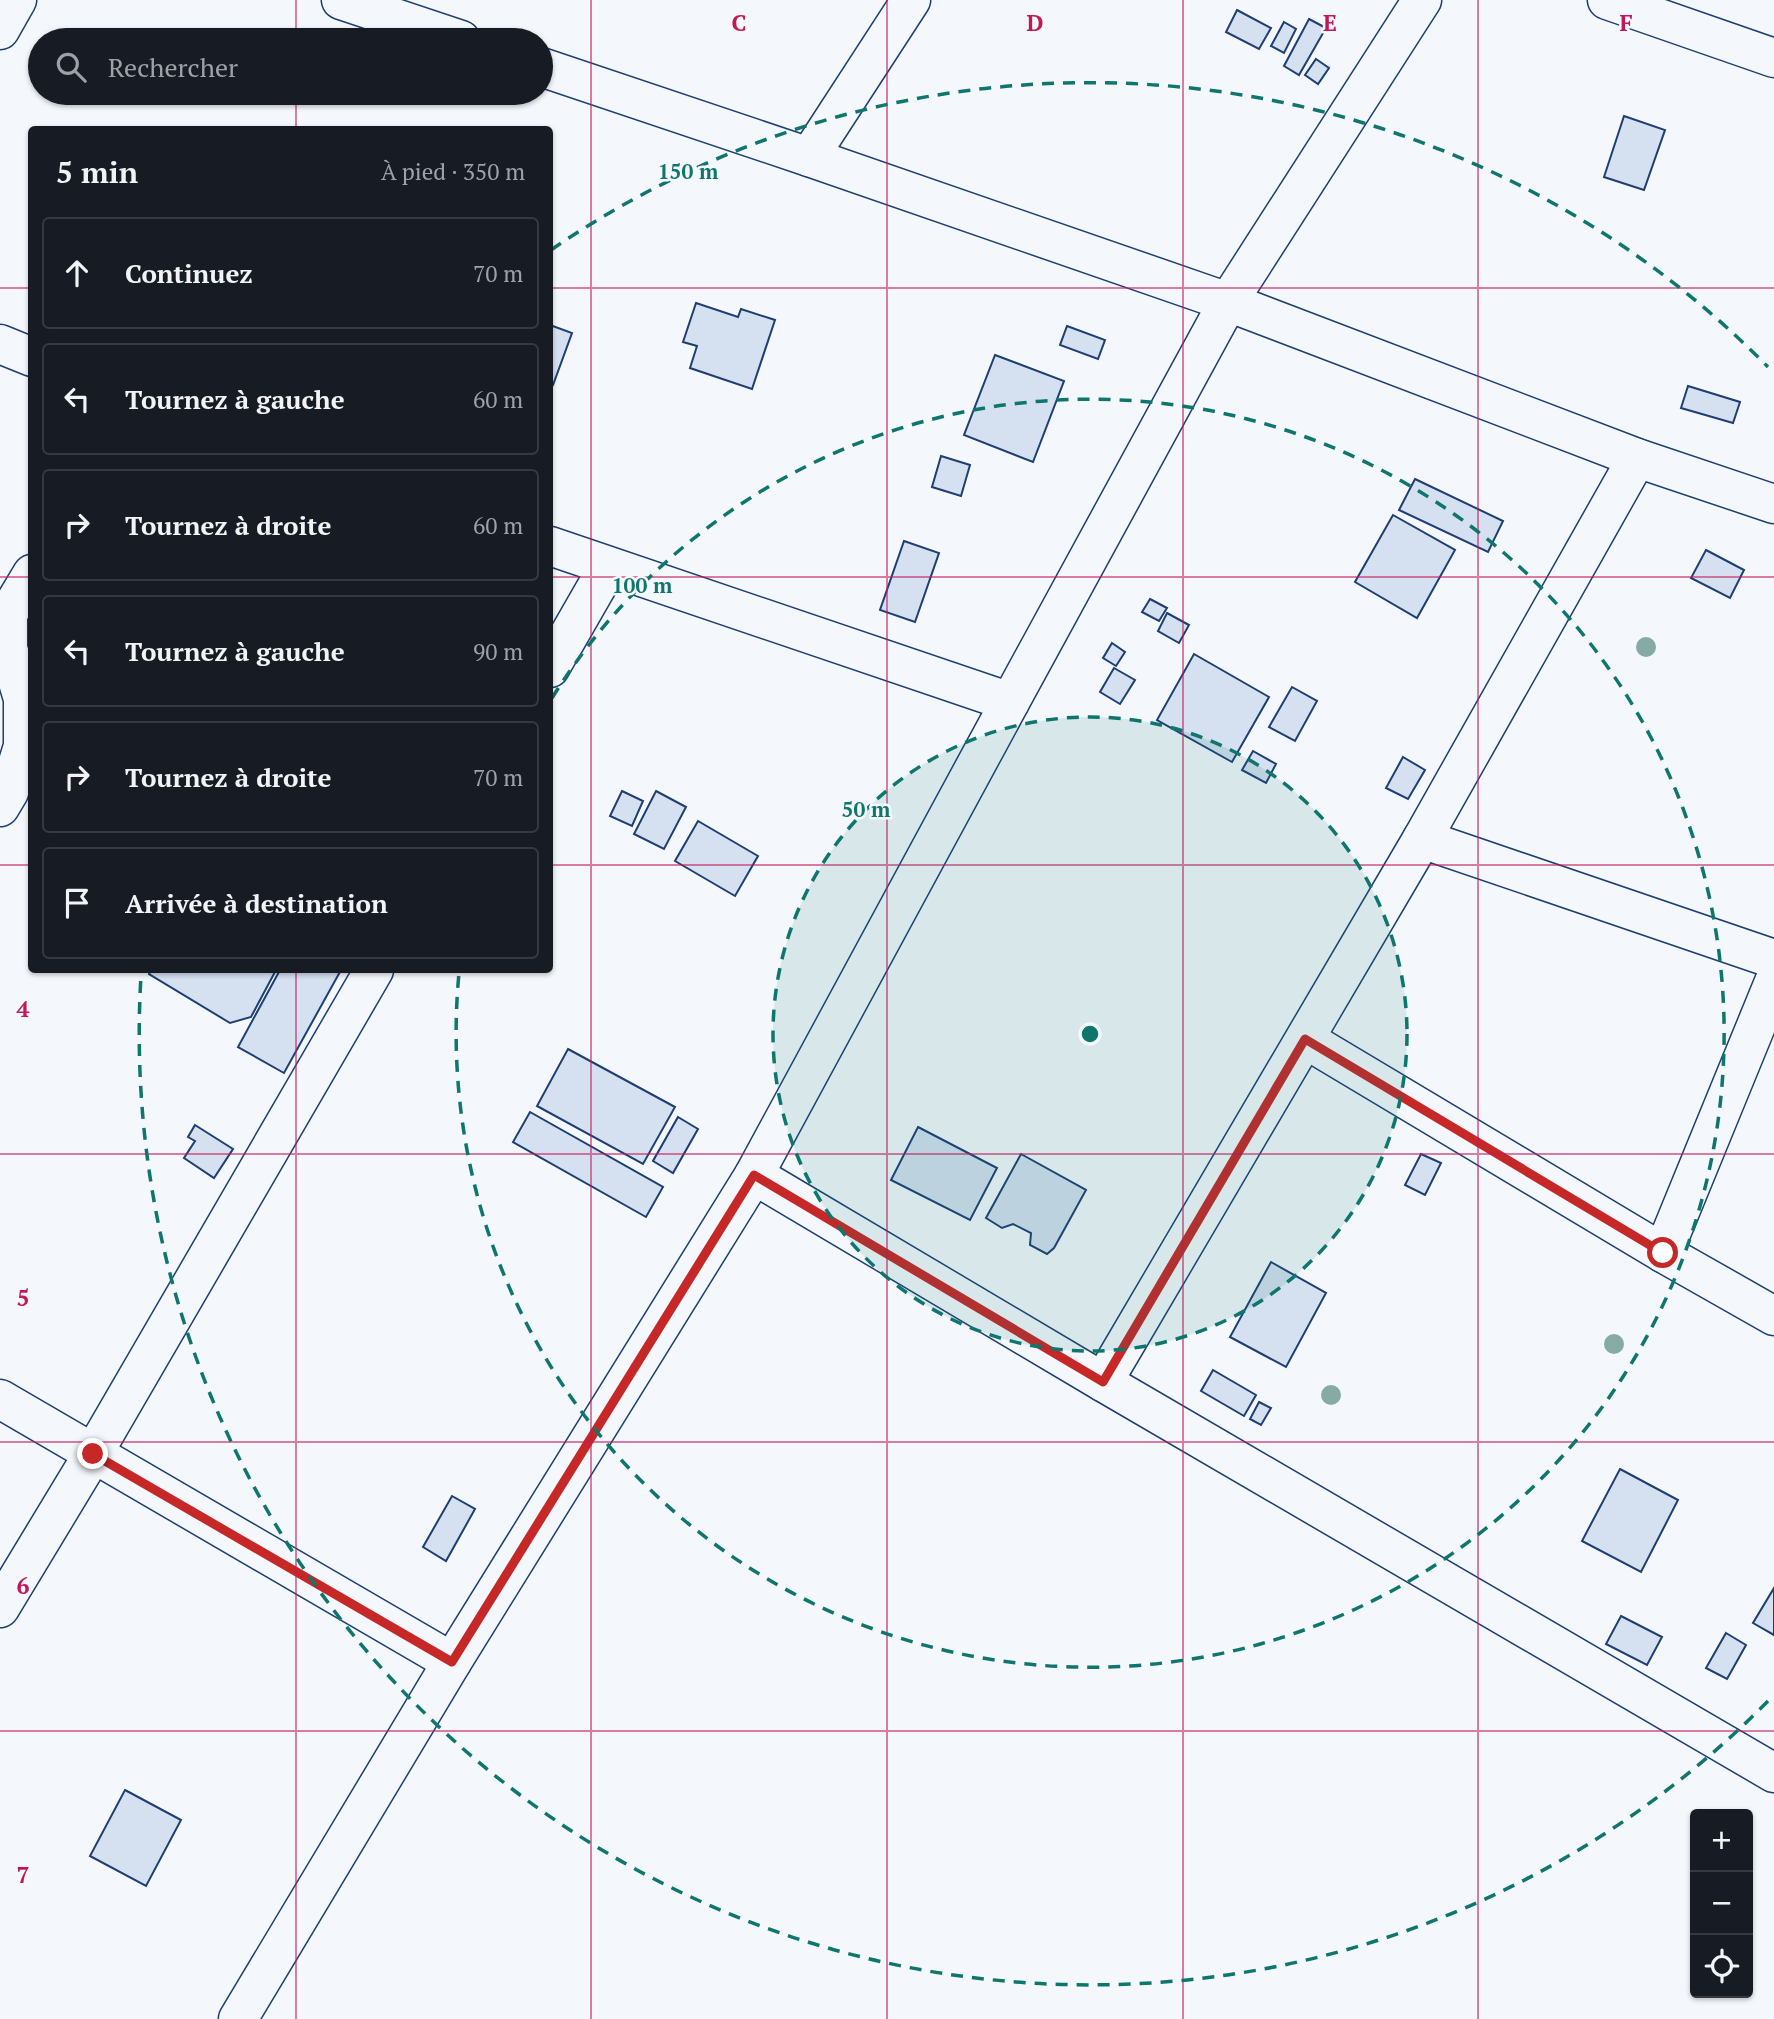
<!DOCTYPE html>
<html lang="fr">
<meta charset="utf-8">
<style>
body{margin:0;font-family:"PT Serif",serif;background:#20242c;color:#f1f3f6}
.controls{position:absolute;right:21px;bottom:21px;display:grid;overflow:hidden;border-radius:7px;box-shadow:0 2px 5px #0004}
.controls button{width:63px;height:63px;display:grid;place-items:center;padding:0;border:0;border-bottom:2px solid #363941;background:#171b24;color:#f1f3f6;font:35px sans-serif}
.stop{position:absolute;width:21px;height:21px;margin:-16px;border:5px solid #c62828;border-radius:50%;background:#fff}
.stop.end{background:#c62828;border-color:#fff;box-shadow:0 2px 7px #0008}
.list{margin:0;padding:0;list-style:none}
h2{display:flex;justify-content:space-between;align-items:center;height:91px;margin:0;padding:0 28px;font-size:30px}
h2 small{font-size:23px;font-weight:400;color:#9ea1a6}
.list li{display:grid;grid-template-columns:46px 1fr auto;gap:21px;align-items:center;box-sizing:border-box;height:112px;margin:0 14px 14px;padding:0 14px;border:2px solid #363941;border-radius:7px}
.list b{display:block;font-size:26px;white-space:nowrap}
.list em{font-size:23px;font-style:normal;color:#9ea1a6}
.icon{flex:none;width:38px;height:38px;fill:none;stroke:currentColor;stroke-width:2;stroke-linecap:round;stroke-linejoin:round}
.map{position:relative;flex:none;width:1774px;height:2019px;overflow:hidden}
.search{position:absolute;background:#171b24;box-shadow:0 2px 5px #0004;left:28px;top:28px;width:525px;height:77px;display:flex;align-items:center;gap:18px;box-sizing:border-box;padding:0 24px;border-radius:38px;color:#9ea1a6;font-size:26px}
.panel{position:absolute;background:#171b24;box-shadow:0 2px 5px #0004;left:28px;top:126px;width:525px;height:847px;border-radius:7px}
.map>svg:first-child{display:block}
</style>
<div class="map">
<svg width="1774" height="2019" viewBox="0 0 1774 2019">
<rect width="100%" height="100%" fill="#f4f7fb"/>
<!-- building -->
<g fill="#d5e0f0" stroke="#1d3f73" stroke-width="2">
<polygon points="1237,10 1271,28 1259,49 1226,32"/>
<polygon points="1309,19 1326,28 1299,75 1284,66"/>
<polygon points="1284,22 1296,29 1284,53 1271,46"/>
<polygon points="1316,59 1329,68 1318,84 1305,75"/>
<polygon points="1624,116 1665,130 1644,190 1604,177"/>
<polygon points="696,303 738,317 741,309 775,320 752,389 690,368 697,346 683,342"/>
<polygon points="550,325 572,333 553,385 550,384"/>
<polygon points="1067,326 1105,340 1098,359 1060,345"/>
<polygon points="995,355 1064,381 1033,462 964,435"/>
<polygon points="1688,386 1740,402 1733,423 1681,408"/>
<polygon points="941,456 970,465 961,496 932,487"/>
<polygon points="1415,479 1503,521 1488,552 1399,510"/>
<polygon points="1393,515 1455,550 1417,618 1355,582"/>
<polygon points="904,541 939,553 915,622 880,610"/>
<polygon points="1706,550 1744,570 1730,598 1691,578"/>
<polygon points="1150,599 1167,608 1159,621 1142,612"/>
<polygon points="1167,613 1189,625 1179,643 1158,631"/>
<polygon points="1112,643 1125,652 1116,666 1103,658"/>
<polygon points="1194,654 1269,697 1232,762 1157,720"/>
<polygon points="1114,668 1135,680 1120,704 1100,692"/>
<polygon points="1292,687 1317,701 1295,741 1269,727"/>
<polygon points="1253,751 1276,764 1266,783 1242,770"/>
<polygon points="1403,757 1425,770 1408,799 1386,788"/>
<polygon points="622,791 643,801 632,826 610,816"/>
<polygon points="656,791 686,807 664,849 634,834"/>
<polygon points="698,821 758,856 735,896 675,861"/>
<polygon points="151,970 276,970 251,1017 230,1023 149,974"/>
<polygon points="280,970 341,970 284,1073 238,1047"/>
<polygon points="568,1049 675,1107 643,1164 537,1106"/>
<polygon points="530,1112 663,1187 646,1217 513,1142"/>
<polygon points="678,1117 698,1129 673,1173 653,1161"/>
<polygon points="195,1125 233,1149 214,1178 184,1158 195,1141 188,1137"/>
<polygon points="918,1127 997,1168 970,1220 891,1180"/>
<polygon points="1021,1154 1086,1190 1054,1248 1047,1254 1030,1245 1031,1233 1013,1224 1002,1228 986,1218"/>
<polygon points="1421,1154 1441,1163 1425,1195 1405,1185"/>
<polygon points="1271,1262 1326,1293 1286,1367 1230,1337"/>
<polygon points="1213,1370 1256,1395 1244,1416 1201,1391"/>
<polygon points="1259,1402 1271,1408 1261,1425 1250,1419"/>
<polygon points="1620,1469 1678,1500 1641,1572 1582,1541"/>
<polygon points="452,1496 475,1509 446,1561 423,1547"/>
<polygon points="1774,1588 1774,1635 1753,1623"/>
<polygon points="1621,1616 1662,1637 1647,1665 1606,1644"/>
<polygon points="1726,1633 1746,1645 1727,1679 1706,1668"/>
<polygon points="125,1790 181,1820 146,1886 90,1856"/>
</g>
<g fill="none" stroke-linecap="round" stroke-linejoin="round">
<!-- street casing -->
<g stroke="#1d3f73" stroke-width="41">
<g id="street">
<polyline points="341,0 461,40"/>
<polyline points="1607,0 1774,58"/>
<polyline points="0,30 17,0"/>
<polyline points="541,67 809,157 1228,302 1637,458 1774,504"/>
<polyline points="809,157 911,0"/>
<polyline points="0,344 32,357"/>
<polyline points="550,668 608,567"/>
<polyline points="1010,702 1228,302 1422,0"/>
<polyline points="0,807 9,792 23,746 23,699 8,648 8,614 32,574"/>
<polyline points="1422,839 1637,458"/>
<polyline points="1305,1039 1663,1253 1774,1316"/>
<polyline points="754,1175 1103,1382 1774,1773"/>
<polyline points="1663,1253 1774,982"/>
<polyline points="1103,1382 1422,839 1774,959"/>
<polyline points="0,1399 452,1662"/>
<polyline points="0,1608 93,1454 374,970"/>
<polyline points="238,2019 452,1662 754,1175 1010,702 550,546"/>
</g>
</g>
<!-- street -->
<use href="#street" stroke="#f4f7fb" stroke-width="38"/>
</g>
<!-- trees -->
<g fill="#86aba6">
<circle cx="1646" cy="647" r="10"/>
<circle cx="1614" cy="1344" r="10"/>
<circle cx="1331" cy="1395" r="10"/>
</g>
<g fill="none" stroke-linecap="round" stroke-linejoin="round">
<!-- route -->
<polyline stroke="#c62828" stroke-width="9" points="93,1454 452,1662 754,1175 1103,1382 1305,1039 1663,1253"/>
</g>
<!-- grid -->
<path fill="none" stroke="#c2185b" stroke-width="2" stroke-opacity="0.55" d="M296,0V40M591,0V2019M887,0V2019M1183,0V2019M1478,0V2019M296,93V130M0,288H32M550,288H1774M0,577H32M550,577H1774M0,865H32M550,865H1774M296,970V2019M0,1154H1774M0,1442H1774M0,1731H1774"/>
<!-- distance rings -->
<circle cx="1090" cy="1034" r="317" fill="#0f766e" fill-opacity=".12"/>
<g fill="none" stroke="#0f766e" stroke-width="3.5" stroke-dasharray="12 9">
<circle cx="1090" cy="1034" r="317"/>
<path d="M552 698A634 634 0 1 1 459 973"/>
<path d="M1768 1701A951 951 0 0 1 141 976M551 250A951 951 0 0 1 1768 367"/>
</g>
<g font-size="23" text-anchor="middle" font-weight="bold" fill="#c2185b" stroke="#f4f7fb" stroke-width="5" stroke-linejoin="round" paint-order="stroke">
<text x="739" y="31">C</text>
<text x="1035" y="31">D</text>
<text x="1330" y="31">E</text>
<text x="1626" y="31">F</text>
<text x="23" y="1017">4</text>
<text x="23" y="1306">5</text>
<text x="23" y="1594">6</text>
<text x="23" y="1883">7</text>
</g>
<circle cx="1090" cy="1034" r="10" fill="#0f766e" stroke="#f4f7fb" stroke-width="3.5"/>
<g font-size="21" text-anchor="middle" font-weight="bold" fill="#0f766e" stroke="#f4f7fb" stroke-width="5" stroke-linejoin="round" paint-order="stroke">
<text x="688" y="179">150 m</text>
<text x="642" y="593">100 m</text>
<text x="866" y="817">50 m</text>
</g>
</svg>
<div class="controls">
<button>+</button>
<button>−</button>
<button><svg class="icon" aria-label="locate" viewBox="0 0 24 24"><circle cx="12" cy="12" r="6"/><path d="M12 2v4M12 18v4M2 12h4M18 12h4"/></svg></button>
</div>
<div class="stop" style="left:1663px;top:1253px"></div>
<div class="stop end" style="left:93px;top:1454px"></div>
<div class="search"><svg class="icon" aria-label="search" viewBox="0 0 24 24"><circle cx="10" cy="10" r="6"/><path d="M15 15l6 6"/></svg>Rechercher</div>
<section class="panel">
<h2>5 min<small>À pied · 350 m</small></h2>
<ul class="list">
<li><svg class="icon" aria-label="ahead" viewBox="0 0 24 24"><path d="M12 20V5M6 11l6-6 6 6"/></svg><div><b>Continuez</b></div><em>70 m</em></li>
<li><svg class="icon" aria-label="left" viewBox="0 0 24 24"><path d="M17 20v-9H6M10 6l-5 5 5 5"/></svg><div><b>Tournez à gauche</b></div><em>60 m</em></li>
<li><svg class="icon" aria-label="right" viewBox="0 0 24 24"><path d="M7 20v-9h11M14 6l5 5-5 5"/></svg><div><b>Tournez à droite</b></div><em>60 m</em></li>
<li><svg class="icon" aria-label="left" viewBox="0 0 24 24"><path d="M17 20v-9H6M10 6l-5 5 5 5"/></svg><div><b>Tournez à gauche</b></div><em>90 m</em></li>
<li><svg class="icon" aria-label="right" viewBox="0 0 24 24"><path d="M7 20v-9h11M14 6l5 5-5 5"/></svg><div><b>Tournez à droite</b></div><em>70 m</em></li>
<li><svg class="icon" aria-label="arrive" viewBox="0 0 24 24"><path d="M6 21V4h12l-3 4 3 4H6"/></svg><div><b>Arrivée à destination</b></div></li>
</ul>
</section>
</div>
